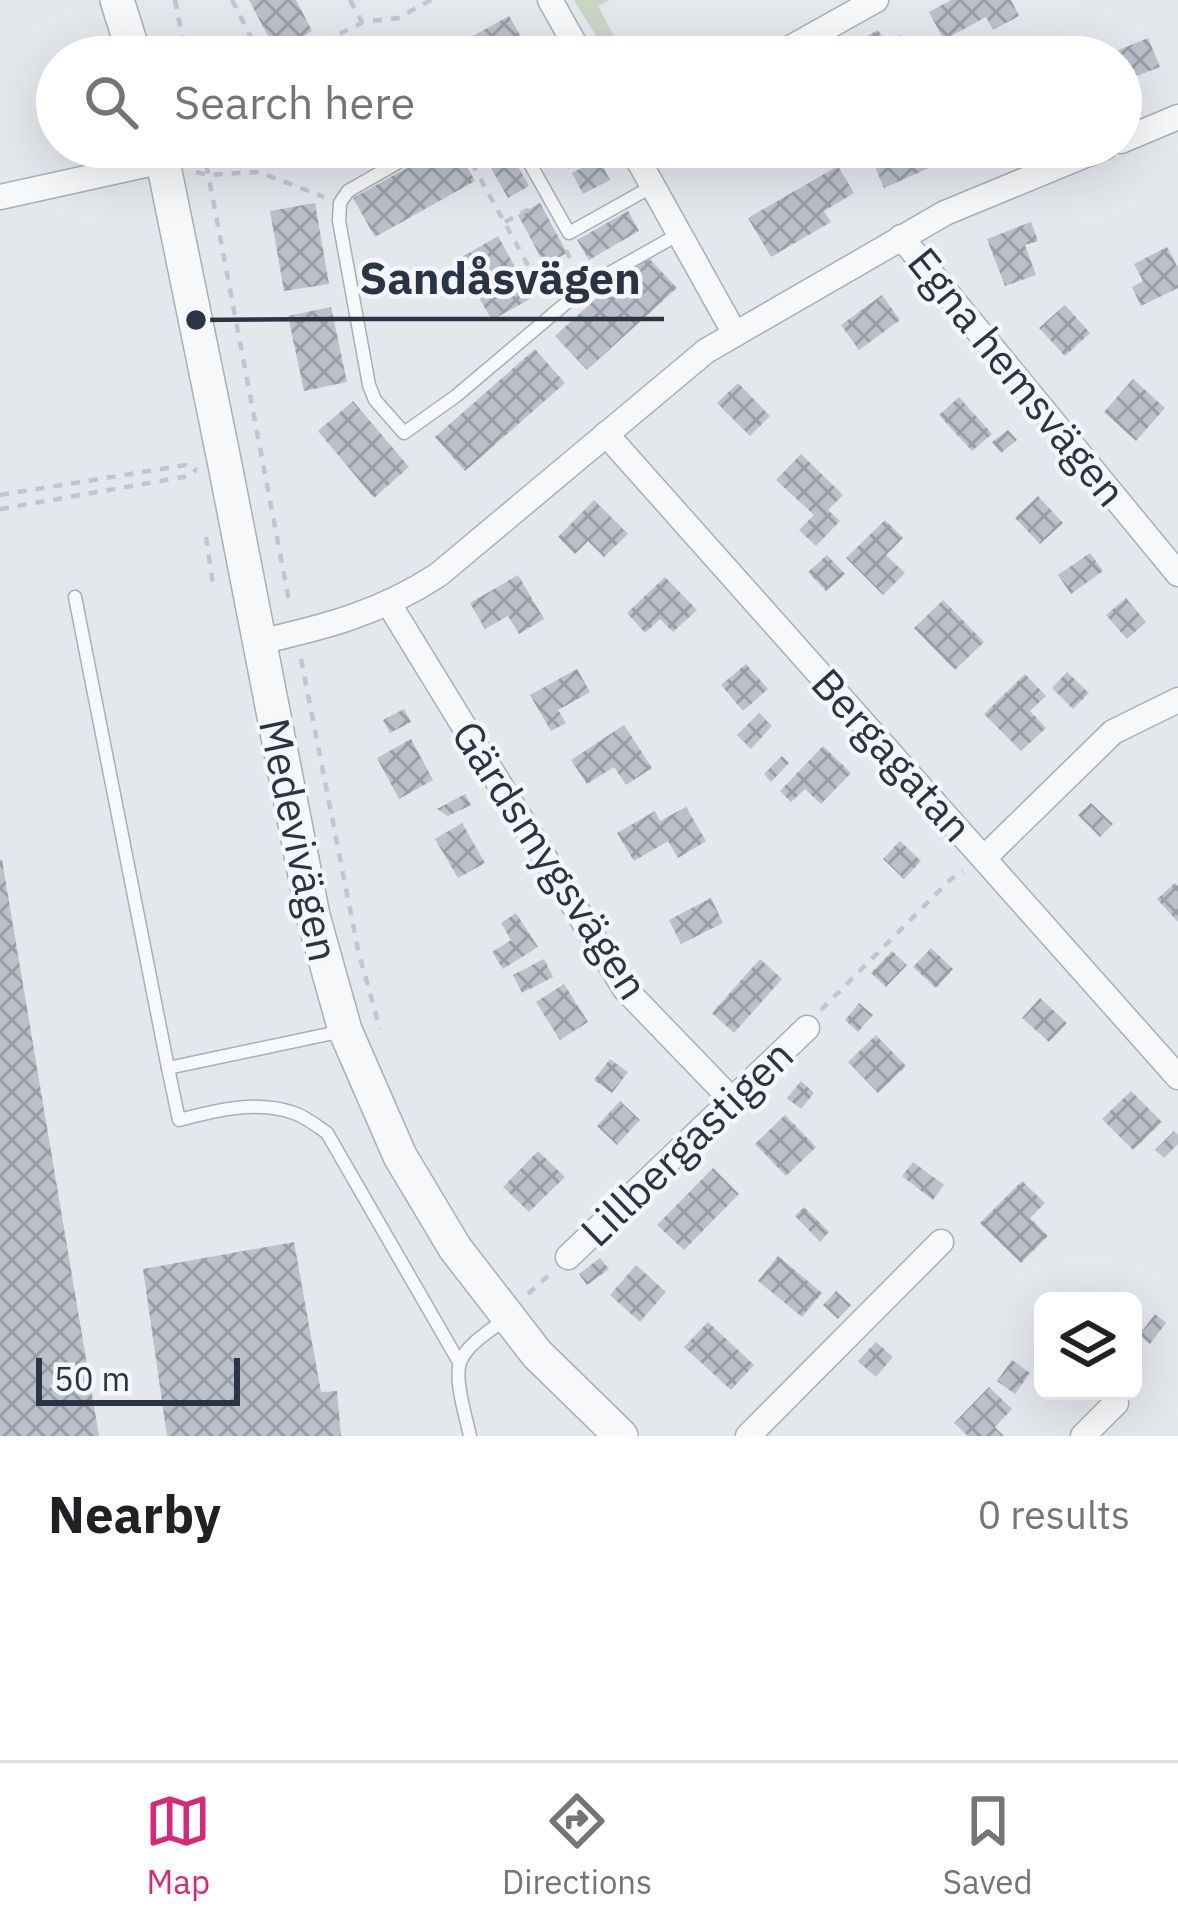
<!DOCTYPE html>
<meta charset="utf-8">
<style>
body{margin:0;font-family:"IBM Plex Sans",sans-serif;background:#f2f2f2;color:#202124}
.controls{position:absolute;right:36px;bottom:36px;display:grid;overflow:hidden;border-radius:18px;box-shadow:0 12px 48px #0002}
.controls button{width:108px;height:108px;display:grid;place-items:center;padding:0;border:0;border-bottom:3px solid #e0e0e0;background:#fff;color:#202124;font:60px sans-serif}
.scale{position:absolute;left:36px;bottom:30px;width:204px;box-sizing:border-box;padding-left:12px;border:6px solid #2b3445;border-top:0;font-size:33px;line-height:42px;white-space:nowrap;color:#2b3445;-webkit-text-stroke:9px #f4f6f9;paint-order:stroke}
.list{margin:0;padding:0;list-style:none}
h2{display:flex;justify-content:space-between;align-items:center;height:156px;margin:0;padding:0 48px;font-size:51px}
h2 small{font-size:39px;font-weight:400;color:#757577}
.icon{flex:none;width:66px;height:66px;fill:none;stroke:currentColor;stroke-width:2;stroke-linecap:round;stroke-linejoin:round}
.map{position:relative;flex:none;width:1178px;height:1436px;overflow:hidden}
.search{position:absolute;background:#fff;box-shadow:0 12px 48px #0002;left:36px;right:36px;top:36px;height:132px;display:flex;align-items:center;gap:30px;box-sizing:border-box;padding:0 42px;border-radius:66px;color:#757577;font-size:45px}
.sheet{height:324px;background:#fff}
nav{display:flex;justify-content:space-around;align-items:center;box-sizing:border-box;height:168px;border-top:3px solid #e0e0e0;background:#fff;font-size:33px;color:#757577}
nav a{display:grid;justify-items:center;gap:6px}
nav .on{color:#db2777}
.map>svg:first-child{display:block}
</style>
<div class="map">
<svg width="1178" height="1436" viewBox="0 0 1178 1436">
<defs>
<pattern id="building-cross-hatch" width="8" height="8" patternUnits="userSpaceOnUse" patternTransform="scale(3)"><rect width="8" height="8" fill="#bbc0ca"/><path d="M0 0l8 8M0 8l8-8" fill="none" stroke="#989da6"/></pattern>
</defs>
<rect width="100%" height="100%" fill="#e4e7ec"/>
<!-- grass -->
<polygon fill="#c9d6c5" points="574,0 610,0 598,6 625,57 609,57"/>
<!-- building -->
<g fill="url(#building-cross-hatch)">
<polygon points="249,0 296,0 312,31 277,53"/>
<polygon points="951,0 1011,0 1019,16 993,30 986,17 944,40 929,12"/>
<polygon points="509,16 531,54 525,57 435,57"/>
<polygon points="878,30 886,43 900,35 912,57 828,57"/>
<polygon points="1148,38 1160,67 1121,82 1121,57 1102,57"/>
<polygon points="1093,41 1100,57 1076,57 1073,49"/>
<polygon points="311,147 360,147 323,168"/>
<polygon points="445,147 456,147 475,181 375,237 353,198"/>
<polygon points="479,147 507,147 529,186 508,198"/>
<polygon points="562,147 592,147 595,154 569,169 558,149"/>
<polygon points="713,147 748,147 721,161"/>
<polygon points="877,147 955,147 958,155 884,188 868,151"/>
<polygon points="599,159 610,180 583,194 572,173"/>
<polygon points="838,166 854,193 824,211 831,222 771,257 748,218"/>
<polygon points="315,203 329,284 284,291 270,211"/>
<polygon points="540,203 567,253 545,265 518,215"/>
<polygon points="628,211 639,231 589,260 577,240"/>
<polygon points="1031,222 1038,241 1025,245 1036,275 1005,286 987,239"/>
<polygon points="498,236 532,298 492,320 457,260"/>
<polygon points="1167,247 1178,268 1178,288 1141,306 1132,287 1143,281 1134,264"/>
<polygon points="645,254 677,288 587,370 555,336"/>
<polygon points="882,295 900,320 859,350 841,325"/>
<polygon points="1065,305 1090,333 1065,356 1039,328"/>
<polygon points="331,307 347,382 304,391 288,316"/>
<polygon points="535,349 565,383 465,471 435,437"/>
<polygon points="1133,379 1165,408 1136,441 1104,412"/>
<polygon points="738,383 770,416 750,436 717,403"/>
<polygon points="959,397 992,434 972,451 939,415"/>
<polygon points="353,401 409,467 374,498 318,431"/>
<polygon points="1008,430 1017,440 1001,453 992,442"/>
<polygon points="801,454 843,495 828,510 840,521 816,546 799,530 814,515 776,480"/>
<polygon points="1038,496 1063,523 1040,544 1015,518"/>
<polygon points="594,500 628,534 604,557 588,541 575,554 558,537"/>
<polygon points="885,520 903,538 886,555 905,573 883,595 846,558"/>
<polygon points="1090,553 1103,571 1071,594 1058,575"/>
<polygon points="827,555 845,574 826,591 808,572"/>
<polygon points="518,575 544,619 519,634 508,616 485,629 470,603"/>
<polygon points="665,577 697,610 673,632 660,619 645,633 627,613"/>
<polygon points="1126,598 1146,622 1127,639 1106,615"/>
<polygon points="943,600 984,642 955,670 914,628"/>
<polygon points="746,664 768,689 743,711 721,685"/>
<polygon points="577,669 590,692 558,710 566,723 551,731 530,695"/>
<polygon points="1067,672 1089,693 1073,709 1052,688"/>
<polygon points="1025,674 1046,696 1030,711 1046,728 1021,751 984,714"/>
<polygon points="404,709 411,722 390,733 383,720"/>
<polygon points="759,713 772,726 751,749 737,735"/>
<polygon points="624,725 652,768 626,785 614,767 587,784 571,760"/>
<polygon points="411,739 433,780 399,799 377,758"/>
<polygon points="823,746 851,773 821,804 805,789 791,802 780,791"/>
<polygon points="782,756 789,763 771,782 764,774"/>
<polygon points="465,794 471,805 448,816 437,809"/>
<polygon points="1091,803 1113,824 1100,837 1078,815"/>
<polygon points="686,807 706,841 678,858 668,841 634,861 617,833 655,811 660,821"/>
<polygon points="462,823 485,863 458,878 435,839"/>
<polygon points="900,841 921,861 904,879 883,859"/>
<polygon points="0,860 2,860 99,1436 0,1436"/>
<polygon points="1175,883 1178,886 1178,922 1157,899"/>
<polygon points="711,898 723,923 681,944 669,920"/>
<polygon points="516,913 538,947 503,969 492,952 511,940 501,923"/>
<polygon points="931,948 953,969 936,988 913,967"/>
<polygon points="892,951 907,965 886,987 871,973"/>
<polygon points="544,959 553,977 522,993 513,975"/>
<polygon points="760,959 782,979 734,1033 712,1013"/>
<polygon points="564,984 588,1022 560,1040 536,1002"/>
<polygon points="1040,998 1067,1023 1049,1042 1022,1018"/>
<polygon points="859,1003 873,1015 858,1032 845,1020"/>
<polygon points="876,1035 906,1066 878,1093 848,1062"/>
<polygon points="610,1059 628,1072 612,1093 594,1080"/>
<polygon points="801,1081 814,1093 801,1109 787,1098"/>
<polygon points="1131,1091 1162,1122 1133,1150 1102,1119"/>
<polygon points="620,1101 640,1120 617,1145 597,1126"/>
<polygon points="785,1115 816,1147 786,1176 755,1144"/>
<polygon points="1174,1131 1178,1135 1178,1144 1164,1158 1155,1150"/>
<polygon points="538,1151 565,1177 529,1212 503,1187"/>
<polygon points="913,1162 944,1185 933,1200 902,1176"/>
<polygon points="713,1168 739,1194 684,1250 657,1225"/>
<polygon points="1022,1181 1045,1203 1030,1218 1048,1236 1021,1263 980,1223"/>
<polygon points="804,1207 829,1232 820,1242 795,1216"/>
<polygon points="294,1242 321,1392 337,1391 341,1436 167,1436 143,1269"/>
<polygon points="778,1256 822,1293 802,1317 758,1281"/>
<polygon points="600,1258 609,1269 587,1285 579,1274"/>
<polygon points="636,1265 666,1292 640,1322 610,1295"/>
<polygon points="836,1291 851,1305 838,1319 823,1305"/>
<polygon points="1155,1314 1166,1323 1150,1344 1139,1335"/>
<polygon points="708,1322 754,1365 731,1390 684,1347"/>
<polygon points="876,1342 893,1357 876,1377 858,1361"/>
<polygon points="1012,1360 1030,1373 1015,1394 997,1381"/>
<polygon points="989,1387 1012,1409 995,1427 1004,1436 968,1436 954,1423"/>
</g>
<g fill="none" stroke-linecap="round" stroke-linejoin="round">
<!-- service casing -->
<g stroke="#a9aeb7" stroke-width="15">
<g id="service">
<polyline points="425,147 348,191 340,203 339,221 369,385 375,400 404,433 456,396 585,287 679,234"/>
<polyline points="535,147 524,153 569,233 653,186"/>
<polyline points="75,597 168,1068 343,1031"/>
<path d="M168,1068L179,1120C217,1110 256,1100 294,1113C306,1117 317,1126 327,1133L459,1362"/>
<path d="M470,1436C466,1417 453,1377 461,1360C469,1343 490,1331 504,1320"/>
</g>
</g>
<!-- minor casing -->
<g stroke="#a9aeb7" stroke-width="27">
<g id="minor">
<polyline points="550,0 582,57"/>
<polyline points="774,57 876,0"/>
<polyline points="1121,141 1178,117"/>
<polyline points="631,147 735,334"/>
<polyline points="0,197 163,161"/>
<polyline points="901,237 1178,574"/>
<polyline points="606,434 1178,1077"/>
<polyline points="389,604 625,989 732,1100"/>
<path d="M259,642C325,627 380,613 438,575L706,351L945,213L1105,147"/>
<polyline points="984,858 1113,732 1178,700"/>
<polyline points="568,1257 807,1028"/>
<polyline points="748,1436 941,1242"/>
<polyline points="1083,1436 1116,1403"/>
</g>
</g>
<!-- tertiary casing -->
<g stroke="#a9aeb7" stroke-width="36">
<g id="tertiary">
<polyline points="117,0 135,57"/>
<polyline points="160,147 225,465 313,916 345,1030 400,1156 455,1248 537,1354 621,1436"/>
</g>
</g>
<!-- path -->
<g stroke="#c2c5cb" stroke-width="4.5" stroke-dasharray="9 9" stroke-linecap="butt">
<polyline points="175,0 186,57"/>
<polyline points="232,0 261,57"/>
<polyline points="350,0 362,22 398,18 431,0"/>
<polyline points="291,57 362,23"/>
<polyline points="203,147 290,606"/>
<polyline points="463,147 546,298"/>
<polyline points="196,172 208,175 259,172 324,197"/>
<polyline points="505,222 531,208"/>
<polyline points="566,250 577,272"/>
<polyline points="0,495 186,465 197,470"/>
<polyline points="0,509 189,476 196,470"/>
<polyline points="206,537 213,585"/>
<polyline points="301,659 358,950 380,1029"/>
<polyline points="821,1010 950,880 963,871"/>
<polyline points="528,1294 551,1273"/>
</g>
<!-- service -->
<use href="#service" stroke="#f7f8fa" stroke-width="12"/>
<!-- minor -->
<use href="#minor" stroke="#f7f8fa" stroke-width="24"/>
<!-- tertiary -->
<use href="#tertiary" stroke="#f7f8fa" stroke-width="33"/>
</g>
<g text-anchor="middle" stroke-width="9" stroke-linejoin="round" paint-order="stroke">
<!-- street labels -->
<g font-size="42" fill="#2b3445" stroke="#f4f6f9">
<text transform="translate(1017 377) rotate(51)" y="15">Egna hemsvägen</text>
<text transform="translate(892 755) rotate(48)" y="15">Bergagatan</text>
<text transform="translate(299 840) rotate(78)" y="15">Medevivägen</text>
<text transform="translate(550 860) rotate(57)" y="15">Gärdsmygsvägen</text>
<text transform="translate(687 1143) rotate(-44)" y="15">Lillbergastigen</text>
</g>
</g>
<!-- callouts -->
<path fill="none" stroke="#2b3445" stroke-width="4.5" d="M196 320L335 319H664"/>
<circle fill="#2b3445" stroke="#f4f6f9" stroke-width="4.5" cx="196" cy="320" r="12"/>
<g font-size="45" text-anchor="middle" font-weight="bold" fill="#2b3445" stroke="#f4f6f9" stroke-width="9" stroke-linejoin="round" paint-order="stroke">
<text x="500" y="294">Sandåsvägen</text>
</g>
</svg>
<div class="controls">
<button><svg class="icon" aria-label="layers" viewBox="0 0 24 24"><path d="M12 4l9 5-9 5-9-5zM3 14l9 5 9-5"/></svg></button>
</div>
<div class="scale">50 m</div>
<div class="search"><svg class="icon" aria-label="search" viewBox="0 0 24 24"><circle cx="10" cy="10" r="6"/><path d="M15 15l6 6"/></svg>Search here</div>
</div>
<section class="sheet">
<h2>Nearby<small>0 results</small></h2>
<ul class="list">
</ul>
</section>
<nav>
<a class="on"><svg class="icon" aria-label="map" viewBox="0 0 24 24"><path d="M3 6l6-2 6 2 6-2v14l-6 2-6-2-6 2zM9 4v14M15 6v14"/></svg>Map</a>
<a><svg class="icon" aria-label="directions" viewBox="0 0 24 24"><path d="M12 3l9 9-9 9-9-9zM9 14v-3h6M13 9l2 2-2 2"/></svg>Directions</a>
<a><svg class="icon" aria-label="saved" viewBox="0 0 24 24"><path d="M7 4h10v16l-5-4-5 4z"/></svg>Saved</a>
</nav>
